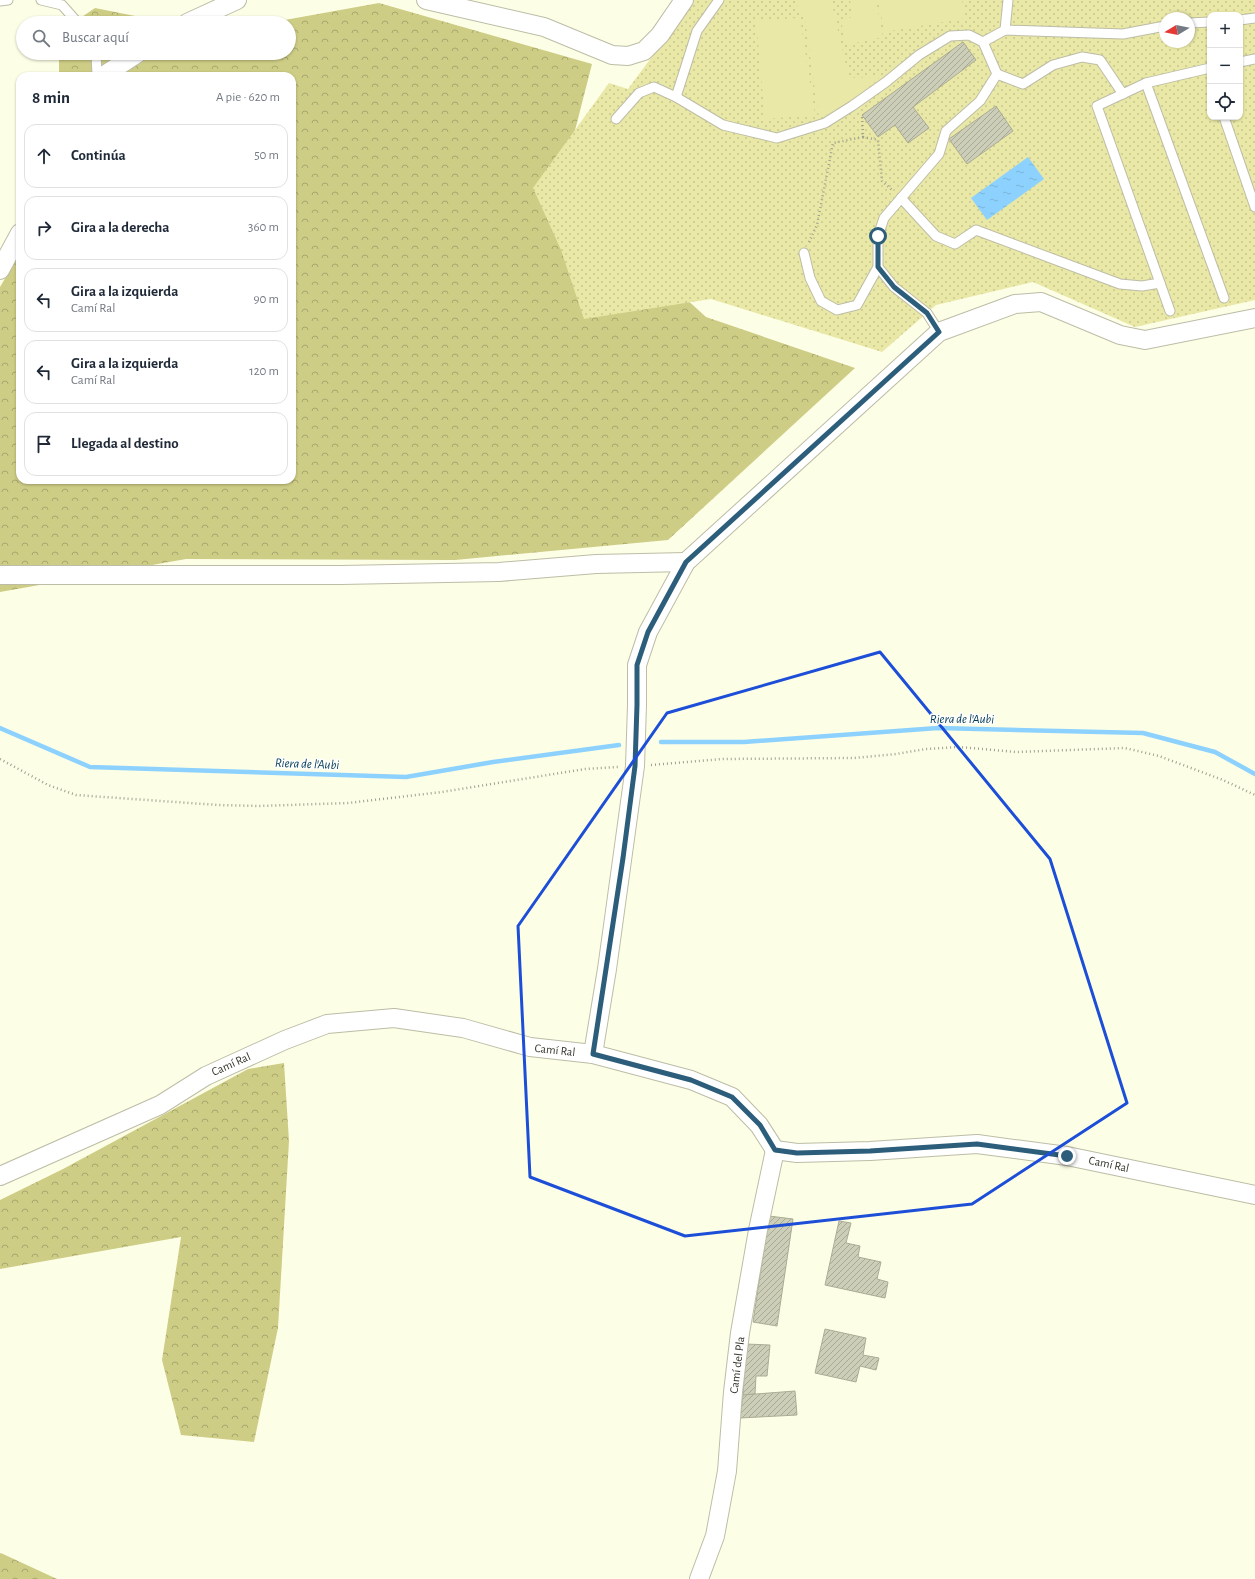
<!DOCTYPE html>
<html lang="es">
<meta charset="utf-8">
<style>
body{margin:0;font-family:"Alegreya Sans",sans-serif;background:#f6f6f7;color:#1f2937}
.controls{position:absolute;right:12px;top:12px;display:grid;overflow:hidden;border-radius:8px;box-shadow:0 1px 3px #0004}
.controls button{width:36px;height:36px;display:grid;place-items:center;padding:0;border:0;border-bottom:1px solid #e0e1e3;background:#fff;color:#1f2937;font:20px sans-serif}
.compass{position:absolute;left:1159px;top:12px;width:36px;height:36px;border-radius:50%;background:#fff;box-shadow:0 1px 3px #0004;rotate:260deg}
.stop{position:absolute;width:12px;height:12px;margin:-9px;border:3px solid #2c5e7b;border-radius:50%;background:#fff}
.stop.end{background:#2c5e7b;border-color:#fff;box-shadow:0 1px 4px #0008}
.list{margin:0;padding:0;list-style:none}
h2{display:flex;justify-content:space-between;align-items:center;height:52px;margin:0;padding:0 16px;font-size:17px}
h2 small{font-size:13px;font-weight:400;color:#747a83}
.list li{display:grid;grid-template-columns:26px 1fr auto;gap:12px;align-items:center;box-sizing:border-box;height:64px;margin:0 8px 8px;padding:0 8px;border:1px solid #e0e1e3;border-radius:12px}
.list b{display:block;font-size:15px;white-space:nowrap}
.list p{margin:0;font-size:13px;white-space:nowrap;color:#747a83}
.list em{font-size:13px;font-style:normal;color:#747a83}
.icon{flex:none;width:22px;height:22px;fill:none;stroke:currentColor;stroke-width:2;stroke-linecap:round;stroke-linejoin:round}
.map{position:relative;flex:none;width:1255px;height:1579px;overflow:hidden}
.search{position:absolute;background:#fff;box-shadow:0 1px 3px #0004;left:16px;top:16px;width:280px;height:44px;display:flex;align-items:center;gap:10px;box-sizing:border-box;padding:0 14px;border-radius:22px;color:#747a83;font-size:15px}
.panel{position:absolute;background:#fff;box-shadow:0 1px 3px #0004;left:16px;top:72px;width:280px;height:412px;border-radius:12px}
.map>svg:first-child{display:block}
</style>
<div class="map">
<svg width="1255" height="1579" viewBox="0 0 1255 1579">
<defs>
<pattern id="forest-crowns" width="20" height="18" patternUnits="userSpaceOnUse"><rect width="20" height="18" fill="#cecd85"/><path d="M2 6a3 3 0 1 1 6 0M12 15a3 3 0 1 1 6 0" fill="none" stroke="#a8a76d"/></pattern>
<pattern id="park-dots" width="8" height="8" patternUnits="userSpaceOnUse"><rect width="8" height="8" fill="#e9e8a6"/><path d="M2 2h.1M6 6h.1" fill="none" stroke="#c8c88f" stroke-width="1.8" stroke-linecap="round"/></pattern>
<pattern id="water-ripples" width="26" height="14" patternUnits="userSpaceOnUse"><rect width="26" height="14" fill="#8dd2fe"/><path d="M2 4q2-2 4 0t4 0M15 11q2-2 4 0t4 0" fill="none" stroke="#7ab5da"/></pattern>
<pattern id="building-hatch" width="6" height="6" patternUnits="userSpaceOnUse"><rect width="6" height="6" fill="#cdceb7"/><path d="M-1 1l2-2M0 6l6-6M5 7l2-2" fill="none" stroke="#a7a895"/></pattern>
</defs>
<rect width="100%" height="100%" fill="#fdfee6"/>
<!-- forest -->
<g fill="url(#forest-crowns)">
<polygon points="379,3 592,64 561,185 706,317 855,368 668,540 455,560 186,559 0,592 0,287 20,253 20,480 292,480 292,76 59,76 59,53 289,53 289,23 268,23"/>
<polygon points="95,8 170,23 73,23"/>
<polygon points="284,1063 289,1141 278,1328 254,1442 181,1435 162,1360 181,1237 0,1269 0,1200 63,1169 248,1069"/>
<polygon points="0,1553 3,1554 57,1579 0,1579"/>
</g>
<!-- park -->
<path fill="url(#park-dots)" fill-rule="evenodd" d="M694,0H1255V300L1135,327L1033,282L936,305L882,352L711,299L584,319L561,250L533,188L609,83L628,89ZM1210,15H1240V117H1210ZM1165,18H1189V42H1165Z"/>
<!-- pitch -->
<g fill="#e9e8a6">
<polygon points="797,0 831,0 849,78 880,77 850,104 819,118 804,13 798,13"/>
<polygon points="850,0 876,0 883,37 845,45 841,19 853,17"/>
<polygon points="879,0 962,0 966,18 884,32"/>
<polygon points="800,18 815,115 765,119 756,20"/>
</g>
<!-- water -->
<polygon fill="url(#water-ripples)" points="1028,157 1044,179 987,220 971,198"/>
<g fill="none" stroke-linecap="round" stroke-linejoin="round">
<!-- stream -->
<g stroke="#8dd2fe" stroke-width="4.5">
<polyline points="0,728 90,767 406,777 493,762 619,745"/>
<polyline points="661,742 744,742 938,728 1143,733 1215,752 1255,774"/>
</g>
</g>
<!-- building -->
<g fill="url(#building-hatch)" stroke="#abac95">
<polygon points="963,42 976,60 913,107 929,128 908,143 895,125 878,137 862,115"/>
<polygon points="996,106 1013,131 967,164 949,139"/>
<polygon points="769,1216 793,1219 777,1326 753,1322"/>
<polygon points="839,1221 851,1223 846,1243 860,1246 858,1257 881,1262 877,1279 888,1282 885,1298 825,1285"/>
<polygon points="825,1329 866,1338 863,1355 879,1358 876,1370 860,1366 856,1382 815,1373"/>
<polygon points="746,1344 770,1345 767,1376 756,1376 755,1394 743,1395"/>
<polygon points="795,1391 797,1415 740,1418 743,1395"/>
</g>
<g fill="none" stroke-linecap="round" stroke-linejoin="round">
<!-- lane casing -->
<g stroke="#bdbda7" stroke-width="11">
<g id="lane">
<polyline points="41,0 62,5 78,23"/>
<polyline points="0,1 8,0"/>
<polyline points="1240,20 1255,18"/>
<polyline points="1189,23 1210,22"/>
<polyline points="1005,30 1008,0"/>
<polyline points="983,42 1005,30 1123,34 1165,26"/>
<polyline points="96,53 97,76"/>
<polyline points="1240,62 1255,59"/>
<polyline points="997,74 1023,84 1053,65 1082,57 1100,60 1123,94"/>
<polyline points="1146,83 1224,298"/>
<polyline points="676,97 697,31 719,0"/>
<polyline points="1224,117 1255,207"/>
<polyline points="616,119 639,93 654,87 676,97 723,125 777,138 825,123 852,106 886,82 919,55 950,36 969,35 983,42 997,74 980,101 946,131 939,154 884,218 878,236 878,267 894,287 927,313 939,332"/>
<polyline points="901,198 936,236 955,244 976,230 1120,284 1142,286 1160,283"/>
<polyline points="804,253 810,278 821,301 837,310 857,305 878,267"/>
<polyline points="1170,311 1097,106 1146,83 1210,68"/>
</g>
</g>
<!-- street casing -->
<g stroke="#bdbda7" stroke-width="20">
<g id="street">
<polyline points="426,0 544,27 612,55 628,56 644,51 660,35 684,0"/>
<polyline points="187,23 237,0"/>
<polyline points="103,76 138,53"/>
<polyline points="0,270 20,233"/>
<polyline points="0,575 341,575 499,572 596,564 686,562"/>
<polyline points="593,1054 607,969 635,766 637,705 637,665 648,632 686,562 939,332 1015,304 1041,302 1120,335 1145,340 1255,318"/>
<polyline points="0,1176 160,1105 206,1076 285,1040 327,1024 394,1018 463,1028 530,1047 593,1054 691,1080 732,1097 759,1125 775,1150 797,1153 870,1151 977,1144 1067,1156 1255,1195"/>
<polyline points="699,1579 715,1536 727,1471 733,1392 740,1333 758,1230 775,1150"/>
</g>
</g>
<!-- path -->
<g stroke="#9fa08f" stroke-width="2.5" stroke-dasharray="1 3" stroke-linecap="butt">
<polyline points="863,137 878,140 882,181 892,190"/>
<polyline points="809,242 817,225 833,143 863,137 862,114"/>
<polyline points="0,759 48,785 76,795 218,805 259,806 348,803 442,792 585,769 618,767"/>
<polyline points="651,765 723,759 854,758 896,754 926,749 960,747 1016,752 1125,748 1159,756 1223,780 1255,795"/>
</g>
<!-- lane -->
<use href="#lane" stroke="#fff" stroke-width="9"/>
<!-- street -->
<use href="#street" stroke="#fff" stroke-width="18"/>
</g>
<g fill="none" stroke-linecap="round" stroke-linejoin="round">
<!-- route -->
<polyline stroke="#2c5e7b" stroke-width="5" points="878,236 878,267 894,287 927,313 939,332 686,562 648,632 637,665 637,705 635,766 623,858 593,1054 691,1080 732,1097 760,1125 775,1150 797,1153 870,1151 977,1144 1067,1156"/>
</g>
<!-- marked area -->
<path fill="none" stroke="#1d4ed8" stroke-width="3" stroke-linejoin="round" d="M880,652L1050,859L1127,1103L972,1204L685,1236L530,1177L518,926L667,713Z"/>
<g text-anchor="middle" stroke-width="3" stroke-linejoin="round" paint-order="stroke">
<!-- street labels -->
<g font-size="12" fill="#36362d" stroke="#fff">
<text transform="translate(555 1050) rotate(6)" y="4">Camí Ral</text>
<text transform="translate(231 1064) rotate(-24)" y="4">Camí Ral</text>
<text transform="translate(1109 1164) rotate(12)" y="4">Camí Ral</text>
<text transform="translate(737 1365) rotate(-83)" y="4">Camí del Pla</text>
</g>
<!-- water labels -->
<g font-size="13" font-style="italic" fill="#003a56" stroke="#fff">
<text x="962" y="723">Riera de l'Aubi</text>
<text transform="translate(307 763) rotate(2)" y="5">Riera de l'Aubi</text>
</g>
</g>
</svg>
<div class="controls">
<button>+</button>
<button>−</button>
<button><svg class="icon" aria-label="locate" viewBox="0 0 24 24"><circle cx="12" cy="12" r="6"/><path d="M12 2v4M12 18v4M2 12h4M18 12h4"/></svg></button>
</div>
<svg class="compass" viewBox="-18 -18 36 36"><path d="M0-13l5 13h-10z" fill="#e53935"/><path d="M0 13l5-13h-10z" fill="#747a83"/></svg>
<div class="stop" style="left:878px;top:236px"></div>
<div class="stop end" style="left:1067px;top:1156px"></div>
<div class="search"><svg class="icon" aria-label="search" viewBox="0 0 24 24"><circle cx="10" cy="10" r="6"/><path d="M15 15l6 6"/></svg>Buscar aquí</div>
<section class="panel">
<h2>8 min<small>A pie · 620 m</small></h2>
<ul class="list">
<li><svg class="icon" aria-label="ahead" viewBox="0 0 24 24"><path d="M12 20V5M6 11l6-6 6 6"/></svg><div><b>Continúa</b></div><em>50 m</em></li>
<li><svg class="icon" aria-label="right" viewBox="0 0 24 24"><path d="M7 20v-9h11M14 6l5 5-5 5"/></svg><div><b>Gira a la derecha</b></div><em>360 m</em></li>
<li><svg class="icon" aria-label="left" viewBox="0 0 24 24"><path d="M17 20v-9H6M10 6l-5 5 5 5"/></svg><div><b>Gira a la izquierda</b><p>Camí Ral</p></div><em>90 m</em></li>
<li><svg class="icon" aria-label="left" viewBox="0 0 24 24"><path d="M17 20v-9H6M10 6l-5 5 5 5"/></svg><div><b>Gira a la izquierda</b><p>Camí Ral</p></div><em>120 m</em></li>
<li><svg class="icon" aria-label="arrive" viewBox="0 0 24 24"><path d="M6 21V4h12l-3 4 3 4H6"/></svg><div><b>Llegada al destino</b></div></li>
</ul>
</section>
</div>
